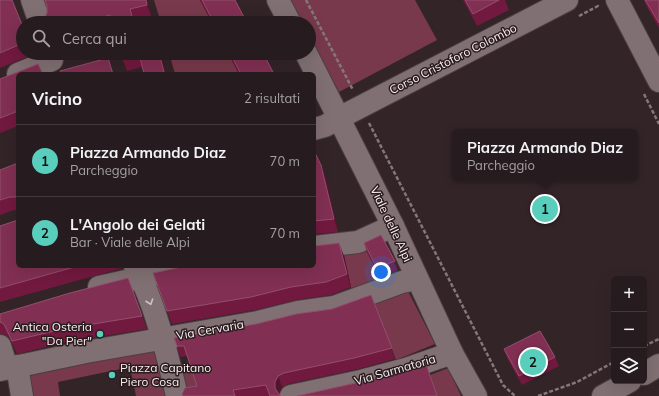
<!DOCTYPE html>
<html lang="it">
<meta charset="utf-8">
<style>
body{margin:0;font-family:Mulish,sans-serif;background:#32282b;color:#f1f3f6}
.controls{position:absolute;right:12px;bottom:12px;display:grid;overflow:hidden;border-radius:6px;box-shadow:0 4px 16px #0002}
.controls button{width:36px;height:36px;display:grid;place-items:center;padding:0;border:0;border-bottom:1px solid #42393c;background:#261b1e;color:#f1f3f6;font:20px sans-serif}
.you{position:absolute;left:381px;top:272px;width:14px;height:14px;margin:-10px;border:3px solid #fff;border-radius:50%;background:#1a73e8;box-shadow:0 0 0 6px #1a73e833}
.badge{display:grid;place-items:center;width:26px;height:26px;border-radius:50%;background:#5acebd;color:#111;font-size:13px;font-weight:700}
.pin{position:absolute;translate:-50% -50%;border:2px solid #fff;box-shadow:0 1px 4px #0006}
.popup{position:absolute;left:452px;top:129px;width:186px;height:52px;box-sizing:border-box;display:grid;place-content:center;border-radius:6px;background:#261b1e;filter:drop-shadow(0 1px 3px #0005);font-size:13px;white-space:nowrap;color:#a4a1a4}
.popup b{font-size:15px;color:#f1f3f6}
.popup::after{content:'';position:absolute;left:50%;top:100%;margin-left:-8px;border:8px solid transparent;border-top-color:#261b1e}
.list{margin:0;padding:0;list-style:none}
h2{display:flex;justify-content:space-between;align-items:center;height:52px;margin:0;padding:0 16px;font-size:17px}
h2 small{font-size:13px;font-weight:400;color:#a4a1a4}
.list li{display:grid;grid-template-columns:26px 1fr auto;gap:12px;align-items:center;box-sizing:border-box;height:72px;padding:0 16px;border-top:1px solid #42393c}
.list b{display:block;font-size:15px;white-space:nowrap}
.list p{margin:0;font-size:13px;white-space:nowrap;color:#a4a1a4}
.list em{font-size:13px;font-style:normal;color:#a4a1a4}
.icon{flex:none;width:22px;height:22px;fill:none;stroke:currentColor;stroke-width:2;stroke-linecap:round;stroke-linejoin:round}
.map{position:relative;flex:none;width:659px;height:396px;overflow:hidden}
.search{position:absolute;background:#261b1e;box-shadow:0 4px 16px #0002;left:16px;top:16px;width:300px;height:44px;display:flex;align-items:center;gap:10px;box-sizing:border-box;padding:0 14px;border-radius:22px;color:#a4a1a4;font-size:15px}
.panel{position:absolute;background:#261b1e;box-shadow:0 4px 16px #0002;left:16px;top:72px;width:300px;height:196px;border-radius:6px}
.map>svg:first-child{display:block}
</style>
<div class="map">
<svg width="659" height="396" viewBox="0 0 659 396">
<rect width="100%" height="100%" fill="#332428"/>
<!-- green -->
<g fill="#78394c">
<polygon points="154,0 200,0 212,23 161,23"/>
<polygon points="289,0 415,0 437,40 339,92 309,36 309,23 302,23"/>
<polygon points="169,53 228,53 239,74 175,74"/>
<polygon points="365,248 383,283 352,292 343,251"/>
<polygon points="408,291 435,344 396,360 374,302"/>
<polygon points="155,349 167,396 136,396 130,367 58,382 60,396 32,396 28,376"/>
<polygon points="190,362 201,396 184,396 175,365"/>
<polygon points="448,368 461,396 437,396 430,375"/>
</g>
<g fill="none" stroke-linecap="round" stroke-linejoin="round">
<!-- minor casing -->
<g stroke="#4b3f42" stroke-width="24">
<g id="minor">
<polyline points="32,0 40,23"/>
<polyline points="278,0 290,23"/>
<polyline points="617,0 659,81"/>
<polyline points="306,53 393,226 452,353 476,396"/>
<polyline points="18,74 52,60"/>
<polyline points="314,129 325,126 339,118 567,0"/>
<polyline points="314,247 358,242 393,226"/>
<path d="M135,266C156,305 167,354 177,396"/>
<polyline points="99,287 193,266"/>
<polyline points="0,346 7,368"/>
<polyline points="17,366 22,396"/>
<polyline points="0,370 86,352 258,322 298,312 334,307 402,282 417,279"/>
<polyline points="644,374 659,365"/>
<polyline points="291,396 361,381 406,369 452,353"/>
<polyline points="603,396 630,381"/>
</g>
</g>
<!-- path -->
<g stroke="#84777a" stroke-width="2.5" stroke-dasharray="4 2" stroke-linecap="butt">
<polyline points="306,0 353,90"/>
<polyline points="579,16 598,6 599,8"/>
<polyline points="644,94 659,124"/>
<polyline points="369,123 503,385 515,396"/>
<polyline points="644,346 659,339"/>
<polyline points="538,396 577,382 614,362"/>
</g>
<!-- minor -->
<use href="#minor" stroke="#817073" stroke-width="22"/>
</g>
<!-- wall -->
<g fill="#72193f">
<polygon points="0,0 23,27 23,53 33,53 34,54 0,68"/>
<polygon points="45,0 147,0 152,18 135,22 135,23 45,23 47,13 47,6"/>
<polygon points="200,0 235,0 247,23 212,23"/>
<polygon points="463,0 505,0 509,10 477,26"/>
<polygon points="644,0 659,0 659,28 647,7"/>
<polygon points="120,53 160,53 166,74 144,74 142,67 127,71"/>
<polygon points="228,53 263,53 274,74 239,74"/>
<polygon points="18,74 18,126 0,133 0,79"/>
<polygon points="314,151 326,178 338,232 314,234"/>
<polygon points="18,163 18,210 14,210 0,215 0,170"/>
<polygon points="0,226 18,266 123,266 123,268 0,302"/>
<polygon points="364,243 395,261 398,270 380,277 367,252"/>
<polygon points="344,256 351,287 331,295 296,300 255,310 172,324 153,273"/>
<polygon points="128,278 147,329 67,342 17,354 9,337 3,334 0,334 0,314"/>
<polygon points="371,295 395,359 358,369 288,384 282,387 279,393 279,394 281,396 183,396 197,386 188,356 180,357 177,346 256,324 332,309"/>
<polygon points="504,349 555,357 559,366 522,385 507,358"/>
</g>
<!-- shaded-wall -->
<g fill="#53142e">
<polygon points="146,0 147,0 152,18 147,5"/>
<polygon points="130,9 135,23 134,23"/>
<polygon points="159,53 160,53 161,55 166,74 165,74"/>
<polygon points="321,165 326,178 338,232 334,219"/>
<polygon points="339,243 344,256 351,287 347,274"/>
<polygon points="278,376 282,387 279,393 279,396 275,388 275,382"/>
</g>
<!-- building -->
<g fill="#813053" stroke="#944e6c">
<polygon points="0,0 12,0 23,27 23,43 0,53"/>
<polygon points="45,0 146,0 147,5 130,9 134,23 113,23 110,15 80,23 45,23 44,19 47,13 47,6"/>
<polygon points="202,0 235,0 247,23 214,23"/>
<polygon points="465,0 499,0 473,14"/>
<polygon points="645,0 659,0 659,23"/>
<polygon points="120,53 159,53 164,72 155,74 144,74 139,54 122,58"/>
<polygon points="230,53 263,53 274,74 241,74"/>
<polygon points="108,58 113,74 61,74 60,71"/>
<polygon points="38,64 43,74 18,74 18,111 0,118 0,79"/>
<polygon points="314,151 321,165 334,219 314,221"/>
<polygon points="18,163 18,198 16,197 10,197 0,200 0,170"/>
<polygon points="18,220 18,266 78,266 0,288 0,226"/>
<polygon points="381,235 395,261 377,268 364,243"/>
<polygon points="339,243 347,274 326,282 291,287 251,297 167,311 153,273 186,266 314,266 314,246"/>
<polygon points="128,278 142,316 63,329 12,341 4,324 0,322 0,314 70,293"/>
<polygon points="371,295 392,348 354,358 284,373 278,376 275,382 275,388 278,393 281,396 270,396 266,385 233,390 235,396 183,396 182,394 185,388 197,386 184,346 177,346 174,338 256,324 296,314 332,309"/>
<polygon points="540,331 555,357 519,376 504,349"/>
<polygon points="426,364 437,396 297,396 360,382 401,373"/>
</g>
<!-- one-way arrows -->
<defs><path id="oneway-chevron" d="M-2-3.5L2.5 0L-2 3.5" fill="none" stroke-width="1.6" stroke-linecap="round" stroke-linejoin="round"/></defs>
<use stroke="#d0c3c6" href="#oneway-chevron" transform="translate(150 302) rotate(71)"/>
<!-- markers -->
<g fill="#5acebd" stroke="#291b1e" stroke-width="1.5">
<circle cx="100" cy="334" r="4"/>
<circle cx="112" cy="375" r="4"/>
</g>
<g text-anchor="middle" stroke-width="3" stroke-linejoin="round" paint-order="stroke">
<!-- street labels -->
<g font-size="12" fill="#faf0f2" stroke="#291b1e">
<text transform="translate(453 59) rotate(-27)" y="4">Corso Cristoforo Colombo</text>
<text transform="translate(391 224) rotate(65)" y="4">Viale delle Alpi</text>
<text transform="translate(210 330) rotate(-10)" y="4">Via Cervaria</text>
<text transform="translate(395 370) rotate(-16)" y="4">Via Sarmatoria</text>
</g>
<!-- poi labels -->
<g font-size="12" fill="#faf0f2" stroke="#291b1e" text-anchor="end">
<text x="92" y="331">Antica Osteria<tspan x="92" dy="14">"Da Pier"</tspan></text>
<text x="120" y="372" text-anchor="start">Piazza Capitano<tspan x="120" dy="14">Piero Cosa</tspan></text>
</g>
</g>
</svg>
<div class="controls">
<button>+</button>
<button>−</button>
<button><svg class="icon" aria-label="layers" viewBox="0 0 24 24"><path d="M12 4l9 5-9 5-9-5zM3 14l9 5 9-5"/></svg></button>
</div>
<div class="you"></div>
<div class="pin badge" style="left:545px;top:209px">1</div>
<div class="popup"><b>Piazza Armando Diaz</b>Parcheggio</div>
<div class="pin badge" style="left:533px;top:362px">2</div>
<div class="search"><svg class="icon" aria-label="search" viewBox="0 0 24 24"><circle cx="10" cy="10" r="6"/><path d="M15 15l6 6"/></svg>Cerca qui</div>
<section class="panel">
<h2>Vicino<small>2 risultati</small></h2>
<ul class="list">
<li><span class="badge">1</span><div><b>Piazza Armando Diaz</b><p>Parcheggio</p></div><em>70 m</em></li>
<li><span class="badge">2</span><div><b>L'Angolo dei Gelati</b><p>Bar · Viale delle Alpi</p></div><em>70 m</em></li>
</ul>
</section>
</div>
